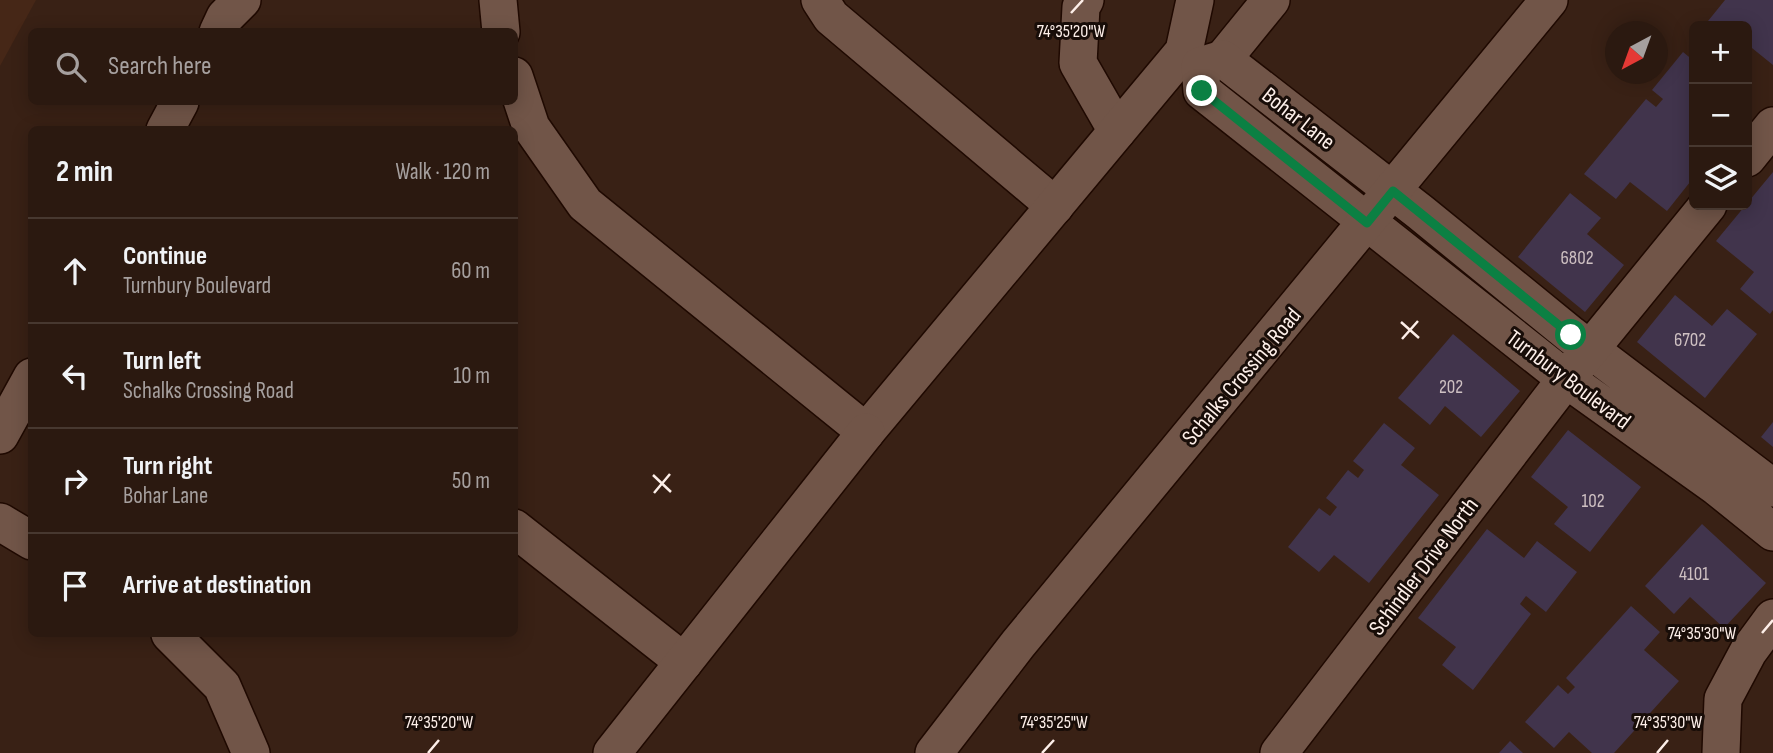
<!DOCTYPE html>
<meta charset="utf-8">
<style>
body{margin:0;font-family:"Sofia Sans Condensed",sans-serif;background:#332219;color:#f1f3f6}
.controls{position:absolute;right:21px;top:21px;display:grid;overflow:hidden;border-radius:10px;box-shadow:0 4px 18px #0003}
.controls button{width:63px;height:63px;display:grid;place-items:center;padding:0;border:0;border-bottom:2px solid #473830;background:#2b1910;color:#f1f3f6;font:35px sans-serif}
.compass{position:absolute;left:1605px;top:21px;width:63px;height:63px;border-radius:50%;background:#2b1910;box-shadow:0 4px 18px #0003;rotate:221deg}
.stop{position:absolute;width:21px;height:21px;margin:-16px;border:5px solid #0b8043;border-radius:50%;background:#fff}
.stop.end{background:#0b8043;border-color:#fff;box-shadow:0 2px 7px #0008}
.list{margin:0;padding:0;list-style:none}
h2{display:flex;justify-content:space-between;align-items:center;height:91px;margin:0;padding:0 28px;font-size:30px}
h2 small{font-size:23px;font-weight:400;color:#a6a09f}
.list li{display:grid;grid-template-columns:46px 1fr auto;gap:21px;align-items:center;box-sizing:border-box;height:105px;padding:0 28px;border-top:2px solid #473830}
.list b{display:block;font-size:26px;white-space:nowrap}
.list p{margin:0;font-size:23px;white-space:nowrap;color:#a6a09f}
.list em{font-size:23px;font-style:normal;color:#a6a09f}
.icon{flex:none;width:38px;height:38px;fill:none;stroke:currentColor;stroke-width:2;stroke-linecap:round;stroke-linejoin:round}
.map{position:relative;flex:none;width:1773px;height:753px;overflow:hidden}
.search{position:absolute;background:#2b1910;box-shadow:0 4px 18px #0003;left:28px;top:28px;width:490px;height:77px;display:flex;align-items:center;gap:18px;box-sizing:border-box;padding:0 24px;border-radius:10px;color:#a6a09f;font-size:26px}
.panel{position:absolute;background:#2b1910;box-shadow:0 4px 18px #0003;left:28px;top:126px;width:490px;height:511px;border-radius:10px}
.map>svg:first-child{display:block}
</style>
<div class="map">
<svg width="1773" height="753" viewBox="0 0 1773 753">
<rect width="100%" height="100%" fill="#392115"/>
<!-- built -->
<polygon fill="#462717" points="0,0 36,0 0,66"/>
<!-- building -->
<g fill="#41344c">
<polygon points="1725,0 1773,0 1773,65 1747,44 1747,26 1704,26"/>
<polygon points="1683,52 1694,61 1694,177 1667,211 1630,182 1616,199 1584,174 1646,99 1656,107 1663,99 1652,90"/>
<polygon points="1773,172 1773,310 1770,314 1740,289 1754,272 1716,241"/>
<polygon points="1570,193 1601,218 1587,234 1624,265 1585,312 1518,257"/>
<polygon points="1675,295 1712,326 1727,309 1757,334 1705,398 1637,342"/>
<polygon points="1453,334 1520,391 1481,437 1445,406 1430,425 1398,398"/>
<polygon points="1773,422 1773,447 1761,437"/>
<polygon points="1384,423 1415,448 1401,465 1439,495 1369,583 1334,555 1319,572 1288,547 1319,508 1330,516 1337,507 1326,498 1348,470 1358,478 1364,470 1353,461"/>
<polygon points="1568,430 1641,487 1590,552 1554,524 1568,507 1531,477"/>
<polygon points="1702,524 1766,583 1724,628 1690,597 1674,614 1645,586"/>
<polygon points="1487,529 1524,558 1537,541 1577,572 1546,612 1526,596 1520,604 1531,614 1473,690 1442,665 1456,647 1418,618"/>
<polygon points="1631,606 1660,632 1644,650 1679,681 1614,753 1592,753 1569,732 1554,748 1525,722 1558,685 1568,694 1575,687 1566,678"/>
<polygon points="1510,741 1523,753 1499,753"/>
</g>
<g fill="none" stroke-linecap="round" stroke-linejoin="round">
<!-- minor casing -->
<g stroke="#1f0901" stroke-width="40">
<g id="minor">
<polyline points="498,0 501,32"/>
<polyline points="820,0 831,17 1055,206"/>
<polyline points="1085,0 1081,7 1078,63 1117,131"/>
<polyline points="218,32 225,17 242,0"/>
<polyline points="1223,59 1271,0"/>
<polyline points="514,76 531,127 585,204 866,432 1184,51 1195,0"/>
<polyline points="165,130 180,102"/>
<polyline points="1747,158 1773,126"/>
<polyline points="0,435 32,377"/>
<polyline points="1773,488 1571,335 1420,212 1223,59 1200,66 1202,91 1566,379 1717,487 1773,532"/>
<polyline points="0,522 32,541"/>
<polyline points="514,528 684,662"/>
<polyline points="170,634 222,686 251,753"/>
<polyline points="612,753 866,432"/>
<polyline points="934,753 1018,644 1549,0"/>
<polyline points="1279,753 1566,379 1708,205"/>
<polyline points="1721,753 1723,699 1748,652 1773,618"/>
</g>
</g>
<!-- minor -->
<use href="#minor" stroke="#715548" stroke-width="37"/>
</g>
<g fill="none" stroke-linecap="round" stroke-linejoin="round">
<!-- route -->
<polyline stroke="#0b8043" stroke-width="9" points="1202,91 1367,223 1393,191 1571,335"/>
</g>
<!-- ticks -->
<path fill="none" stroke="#fdefe9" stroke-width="2.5" d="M1071,13L1083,0M1401,322L1419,338M1402,339L1418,321M653,475L671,492M654,493L670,474M1762,633L1773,620M428,753L439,740M1042,753L1054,740M1657,753L1668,740"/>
<g text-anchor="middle" stroke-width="6" stroke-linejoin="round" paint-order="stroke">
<!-- number labels -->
<g font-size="19" fill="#cec0c2">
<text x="1577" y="264">6802</text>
<text x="1690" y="346">6702</text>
<text x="1451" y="393">202</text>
<text x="1593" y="507">102</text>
<text x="1694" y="580">4101</text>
</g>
<!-- street labels -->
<g font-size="23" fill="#fdefe9" stroke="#180d08">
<text transform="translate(1299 118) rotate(38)" y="8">Bohar Lane</text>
<text transform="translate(1241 376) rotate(-50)" y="8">Schalks Crossing Road</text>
<text transform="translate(1569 379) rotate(37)" y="8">Turnbury Boulevard</text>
<text transform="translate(1423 566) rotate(-53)" y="8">Schindler Drive North</text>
</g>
</g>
<g font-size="18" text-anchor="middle" fill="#fdefe9" stroke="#180d08" stroke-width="6" stroke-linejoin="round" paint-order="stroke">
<text x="1071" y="37">74°35'20"W</text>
<text x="1702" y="639">74°35'30"W</text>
<text x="439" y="728">74°35'20"W</text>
<text x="1054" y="728">74°35'25"W</text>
<text x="1668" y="728">74°35'30"W</text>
</g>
</svg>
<div class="controls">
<button>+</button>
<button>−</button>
<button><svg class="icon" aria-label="layers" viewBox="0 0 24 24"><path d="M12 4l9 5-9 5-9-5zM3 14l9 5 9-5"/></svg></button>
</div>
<svg class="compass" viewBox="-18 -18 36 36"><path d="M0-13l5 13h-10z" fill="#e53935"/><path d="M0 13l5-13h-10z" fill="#a6a09f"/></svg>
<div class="stop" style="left:1571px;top:335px"></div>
<div class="stop end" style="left:1202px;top:91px"></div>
<div class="search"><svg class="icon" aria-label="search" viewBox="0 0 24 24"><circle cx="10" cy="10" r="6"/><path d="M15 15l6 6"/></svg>Search here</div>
<section class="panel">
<h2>2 min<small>Walk · 120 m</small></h2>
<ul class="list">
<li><svg class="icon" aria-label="ahead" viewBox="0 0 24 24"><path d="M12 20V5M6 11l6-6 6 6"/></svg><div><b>Continue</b><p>Turnbury Boulevard</p></div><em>60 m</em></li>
<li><svg class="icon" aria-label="left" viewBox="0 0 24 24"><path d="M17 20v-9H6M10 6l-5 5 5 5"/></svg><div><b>Turn left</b><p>Schalks Crossing Road</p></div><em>10 m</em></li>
<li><svg class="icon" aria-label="right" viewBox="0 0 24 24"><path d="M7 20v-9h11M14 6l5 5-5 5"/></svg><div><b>Turn right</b><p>Bohar Lane</p></div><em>50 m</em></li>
<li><svg class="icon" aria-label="arrive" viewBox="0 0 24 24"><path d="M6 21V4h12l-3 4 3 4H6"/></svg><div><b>Arrive at destination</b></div></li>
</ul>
</section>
</div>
